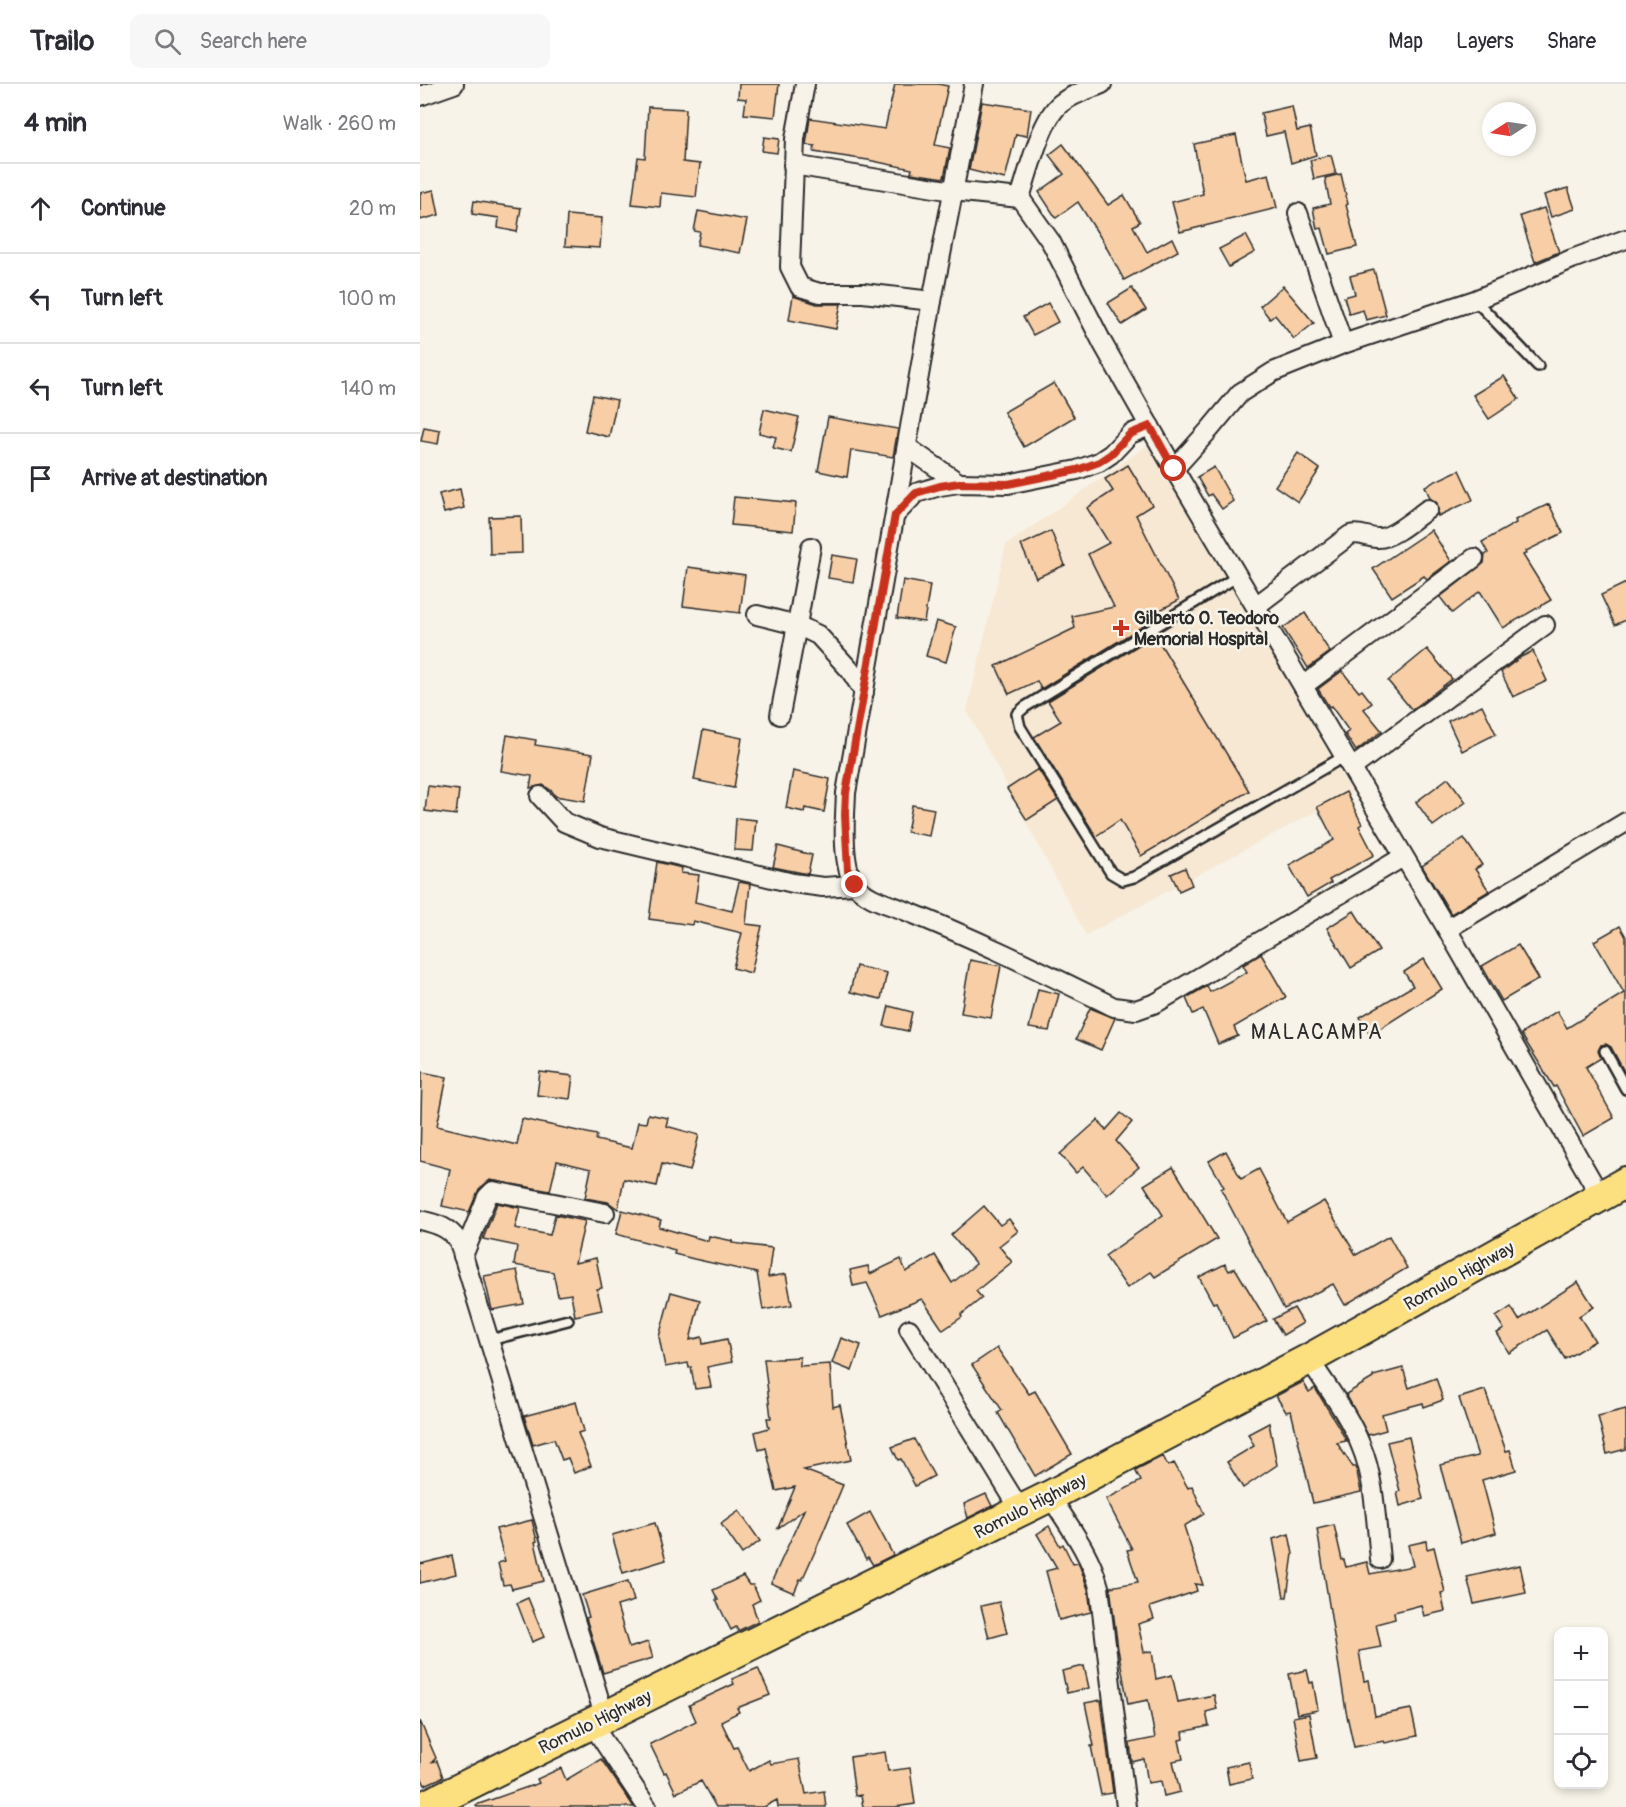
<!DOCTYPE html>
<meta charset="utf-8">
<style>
body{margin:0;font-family:Pangolin,sans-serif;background:#f7f7f7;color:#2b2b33}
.controls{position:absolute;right:18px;bottom:18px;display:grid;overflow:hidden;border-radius:12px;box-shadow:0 3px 9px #0003}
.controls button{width:54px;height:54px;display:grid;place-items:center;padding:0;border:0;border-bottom:2px solid #e1e1e2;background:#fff;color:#2b2b33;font:30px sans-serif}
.compass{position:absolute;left:1062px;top:18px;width:54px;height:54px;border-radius:50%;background:#fff;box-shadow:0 3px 9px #0003;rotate:258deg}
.stop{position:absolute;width:18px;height:18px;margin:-14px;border:4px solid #c8321e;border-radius:50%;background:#fff}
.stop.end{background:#c8321e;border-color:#fff;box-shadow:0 2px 6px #0008}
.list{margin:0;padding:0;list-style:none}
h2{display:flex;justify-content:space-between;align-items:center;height:78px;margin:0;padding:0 24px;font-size:26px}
h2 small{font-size:20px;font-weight:400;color:#7c7c81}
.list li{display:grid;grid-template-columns:39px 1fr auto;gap:18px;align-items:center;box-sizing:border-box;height:90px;padding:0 24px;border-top:2px solid #e1e1e2}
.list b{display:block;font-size:22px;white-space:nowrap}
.list em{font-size:20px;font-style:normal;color:#7c7c81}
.icon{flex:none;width:33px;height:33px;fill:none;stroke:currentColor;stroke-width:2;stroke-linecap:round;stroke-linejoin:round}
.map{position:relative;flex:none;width:1206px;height:1723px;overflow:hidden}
header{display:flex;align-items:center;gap:36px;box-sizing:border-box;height:84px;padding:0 30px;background:#fff;border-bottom:2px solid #e1e1e2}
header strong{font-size:28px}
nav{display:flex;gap:33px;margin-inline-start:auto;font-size:21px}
.search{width:420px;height:54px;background:#f7f7f7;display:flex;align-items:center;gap:15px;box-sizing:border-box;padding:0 21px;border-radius:12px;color:#7c7c81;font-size:22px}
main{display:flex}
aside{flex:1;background:#fff}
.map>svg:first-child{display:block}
</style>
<header>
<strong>Trailo</strong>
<div class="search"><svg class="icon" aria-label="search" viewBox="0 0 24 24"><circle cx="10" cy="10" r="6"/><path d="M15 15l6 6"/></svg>Search here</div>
<nav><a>Map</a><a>Layers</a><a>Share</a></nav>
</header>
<main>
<aside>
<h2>4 min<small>Walk · 260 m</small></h2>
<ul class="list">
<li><svg class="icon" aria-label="ahead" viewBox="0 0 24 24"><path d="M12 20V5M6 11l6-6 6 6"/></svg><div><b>Continue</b></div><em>20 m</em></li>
<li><svg class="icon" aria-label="left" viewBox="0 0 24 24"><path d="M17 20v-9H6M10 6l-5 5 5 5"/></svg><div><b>Turn left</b></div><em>100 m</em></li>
<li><svg class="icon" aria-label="left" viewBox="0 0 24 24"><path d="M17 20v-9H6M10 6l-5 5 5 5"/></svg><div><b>Turn left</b></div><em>140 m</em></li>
<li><svg class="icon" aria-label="arrive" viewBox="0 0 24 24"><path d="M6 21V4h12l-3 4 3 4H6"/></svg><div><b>Arrive at destination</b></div></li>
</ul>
</aside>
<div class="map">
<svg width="1206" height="1723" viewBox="0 0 1206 1723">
<rect width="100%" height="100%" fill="#f7f3e8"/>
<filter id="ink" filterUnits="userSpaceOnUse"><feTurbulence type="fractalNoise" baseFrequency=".0167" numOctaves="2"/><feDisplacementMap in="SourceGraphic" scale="12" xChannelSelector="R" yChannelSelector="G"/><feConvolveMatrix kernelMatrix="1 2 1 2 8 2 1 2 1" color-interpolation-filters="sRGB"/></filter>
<g filter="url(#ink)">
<!-- built -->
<polygon fill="#f7e8d4" points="728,361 932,708 666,851 547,627 586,461"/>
<!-- building -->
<g fill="#f7cea6" stroke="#2b2b2b" stroke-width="1.5">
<polygon points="319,0 359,0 355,33 324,30 326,15 318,14"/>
<polygon points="475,0 518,0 528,2 515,61 530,64 524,94 491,89 492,85 448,76 394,68 395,62 386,61 390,34 465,45"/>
<polygon points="562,18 611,25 607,52 596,50 585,95 549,86"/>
<polygon points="872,22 877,47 890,44 896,71 871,79 864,48 846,52 841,29"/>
<polygon points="228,23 266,25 263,78 280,80 276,113 241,109 240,123 212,120 218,73 225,74"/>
<polygon points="816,51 826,96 849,90 857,124 760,148 752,118 783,110 774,60"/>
<polygon points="344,53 359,55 357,69 342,67"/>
<polygon points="643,60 688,121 704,111 720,138 713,142 727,168 752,154 758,167 704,196 684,159 658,118 636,134 619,108 644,90 629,71"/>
<polygon points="911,71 916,90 894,95 890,76"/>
<polygon points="921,90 928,120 926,121 937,163 909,170 902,144 897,145 893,124 910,120 905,94"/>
<polygon points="1148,104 1155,125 1131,133 1124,111"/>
<polygon points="14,106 19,131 0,136 0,109"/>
<polygon points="54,117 101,124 97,148 78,144 79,134 52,130"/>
<polygon points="1124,124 1139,168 1115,178 1100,132"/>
<polygon points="278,127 327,136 320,169 277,161 280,148 274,147"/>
<polygon points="147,131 182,134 180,164 145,162"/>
<polygon points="826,151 835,168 809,183 799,165"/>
<polygon points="954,186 966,231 946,236 943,226 929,230 924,213 935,210 930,192"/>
<polygon points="863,202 894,239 874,255 855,231 850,235 840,222"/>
<polygon points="712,204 726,226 702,241 688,219"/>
<polygon points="373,212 397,220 421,220 416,245 369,236"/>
<polygon points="628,219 638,238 613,251 603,233"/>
<polygon points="1084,292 1099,315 1069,335 1053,311"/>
<polygon points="634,299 654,333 604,363 584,328"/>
<polygon points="173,311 197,316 189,353 165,347"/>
<polygon points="344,325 379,333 371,368 353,364 356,353 339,349"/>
<polygon points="408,333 478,345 473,373 431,366 427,393 398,387"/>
<polygon points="4,343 20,346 18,360 1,357"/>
<polygon points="878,369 900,385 878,418 855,402"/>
<polygon points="708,381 732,421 716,431 759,516 725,534 728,539 621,605 617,597 589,610 576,582 655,544 652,532 694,523 668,470 689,459 667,424 693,407 685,395"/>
<polygon points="794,383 813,417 802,425 791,410 788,412 777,393"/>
<polygon points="1039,386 1053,416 1018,432 1017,419 1010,414 1005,402"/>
<polygon points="40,405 44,424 24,429 19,410"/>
<polygon points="314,413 376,419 373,447 311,441"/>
<polygon points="1129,420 1143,449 1106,467 1107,469 1103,471 1131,516 1083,544 1060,507 1032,529 1020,513 1064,479 1065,471 1068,469 1062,458 1096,439 1095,436"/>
<polygon points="101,432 102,469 70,470 69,433"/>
<polygon points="1011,446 1031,477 1007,495 1004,492 972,513 953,485"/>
<polygon points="631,447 645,481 616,494 601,461"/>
<polygon points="412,471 437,475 433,498 408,494"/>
<polygon points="268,483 325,491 320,529 263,522"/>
<polygon points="483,496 510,501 504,538 477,534"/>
<polygon points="1206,499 1206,536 1195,541 1181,511"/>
<polygon points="885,529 910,568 888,584 863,544"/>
<polygon points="516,537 536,543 526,578 506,572"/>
<polygon points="735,551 829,707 721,772 700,736 676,752 614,653 641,637 628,617"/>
<polygon points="1007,565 1032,595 992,626 968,597"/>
<polygon points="1113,567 1127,597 1093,613 1081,588 1101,573"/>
<polygon points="922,587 939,608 942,606 952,619 944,625 962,647 936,667 925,650 929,647 911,622 909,623 898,605"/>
<polygon points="1062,621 1076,650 1042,667 1028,637"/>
<polygon points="283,646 322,654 314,704 274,696"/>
<polygon points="87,651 116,656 115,661 173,670 165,717 135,712 132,707 123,701 110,704 112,692 81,687"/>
<polygon points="618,685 638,716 607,736 587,705"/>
<polygon points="373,687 410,695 404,728 385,724 384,728 366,724"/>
<polygon points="1028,694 1046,718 1013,742 996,718"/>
<polygon points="8,702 39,706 36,731 5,727"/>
<polygon points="926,708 942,740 939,742 954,771 909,796 911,799 887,813 869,781 914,756 897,723"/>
<polygon points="492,721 514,725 509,752 487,748"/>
<polygon points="316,734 336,736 333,767 314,766"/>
<polygon points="1044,754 1062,781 1055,785 1069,807 1031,830 1002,782"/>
<polygon points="358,762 392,771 388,790 353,783"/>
<polygon points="237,778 262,784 261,789 279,791 275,818 312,827 319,798 330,800 326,840 342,842 331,889 313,884 322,849 273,837 272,841 229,835"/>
<polygon points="765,784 772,801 759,807 751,790"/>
<polygon points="934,827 959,867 931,884 907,844"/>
<polygon points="1200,842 1206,853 1206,991 1191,963 1186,960 1181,961 1178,967 1181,974 1166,983 1194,1034 1163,1052 1136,1002 1134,1003 1101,950 1137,927 1147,944 1204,909 1174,857"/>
<polygon points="1098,861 1119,895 1082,917 1062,882"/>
<polygon points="841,870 866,913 814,943 818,952 798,960 783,925 773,930 766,914 787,902 790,908 827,888 823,881"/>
<polygon points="1004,875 1022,905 950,951 940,933 993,902 984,888"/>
<polygon points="550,876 581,882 571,934 541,929"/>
<polygon points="436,882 467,889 461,915 430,908"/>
<polygon points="618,905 639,910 629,947 609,944"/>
<polygon points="469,922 492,928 488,947 464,942"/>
<polygon points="670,924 695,934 681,966 656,955"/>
<polygon points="2,988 27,993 17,1042 97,1061 102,1035 177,1051 176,1056 212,1064 218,1038 226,1039 228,1030 248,1034 246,1042 279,1051 270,1087 242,1080 237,1102 204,1095 198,1125 188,1118 165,1114 171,1085 137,1077 130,1107 70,1096 59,1105 49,1128 22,1122 30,1085 0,1077"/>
<polygon points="120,988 153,992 150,1015 117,1011"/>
<polygon points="701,1029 712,1038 696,1057 719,1083 687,1111 663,1083 656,1089 640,1070 678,1036 686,1046"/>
<polygon points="806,1067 821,1095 839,1085 867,1138 904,1117 936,1171 969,1152 987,1184 925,1221 913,1200 864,1225 801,1105 804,1103 789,1077"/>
<polygon points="753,1083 797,1155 735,1193 731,1188 707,1204 685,1172 743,1131 724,1101"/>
<polygon points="77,1119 100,1124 95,1144 130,1151 135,1131 165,1137 155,1179 176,1174 182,1204 177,1205 182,1226 155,1232 151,1210 138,1212 133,1188 94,1181 97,1162 63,1155"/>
<polygon points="564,1122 580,1141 589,1135 598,1147 579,1162 592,1178 556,1207 562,1214 541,1231 542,1233 523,1246 502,1215 462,1231 447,1199 433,1202 430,1186 448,1182 450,1190 481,1175 486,1188 515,1171 532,1199 556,1180 531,1151"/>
<polygon points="202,1126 241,1136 239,1143 288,1157 289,1152 313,1157 312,1159 352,1164 348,1193 366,1190 372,1221 343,1226 337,1189 274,1175 254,1170 255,1166 196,1150"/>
<polygon points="805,1180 809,1187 815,1184 847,1237 813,1254 796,1218 793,1219 779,1193"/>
<polygon points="97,1186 104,1220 72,1226 64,1192"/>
<polygon points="1158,1198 1174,1223 1159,1232 1175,1257 1145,1275 1127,1246 1089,1269 1077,1249 1084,1245 1076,1233 1091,1223 1099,1236"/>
<polygon points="251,1208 280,1216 270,1256 282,1253 283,1260 307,1255 312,1278 287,1283 291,1303 275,1305 271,1283 269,1284 268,1279 245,1283 239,1253"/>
<polygon points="874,1224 883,1239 863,1251 853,1235"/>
<polygon points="421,1254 441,1261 432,1287 412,1279"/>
<polygon points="577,1264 609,1310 615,1307 652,1370 615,1392 578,1329 582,1326 552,1281"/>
<polygon points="380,1273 380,1282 410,1280 413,1323 420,1321 431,1376 384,1386 423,1401 397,1463 382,1496 380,1495 374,1509 351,1499 384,1426 358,1444 375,1403 356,1407 346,1364 339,1366 335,1348 349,1344 347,1334 351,1334 344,1275 362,1275 362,1274"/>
<polygon points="983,1284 989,1304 1016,1294 1023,1316 1004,1323 1003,1319 962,1330 966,1346 948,1351 926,1310 953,1294 953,1292"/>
<polygon points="883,1298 889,1308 895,1304 920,1345 926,1357 917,1359 933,1383 936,1383 941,1408 893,1419 871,1327 866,1328 856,1312"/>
<polygon points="1065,1306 1086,1367 1090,1366 1096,1386 1062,1396 1076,1449 1041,1459 1020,1381 1058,1372 1039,1314"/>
<polygon points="156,1318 164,1347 158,1349 171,1382 154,1389 148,1374 142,1376 134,1355 113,1361 104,1332"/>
<polygon points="1206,1325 1206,1365 1187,1370 1178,1332"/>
<polygon points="849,1339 857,1381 823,1404 807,1378 834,1362 828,1350"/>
<polygon points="989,1353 1003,1415 980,1422 977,1408 980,1407 967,1358"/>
<polygon points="494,1355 514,1392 495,1402 481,1375 478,1376 472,1363"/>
<polygon points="743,1372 748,1382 754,1379 768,1404 772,1402 784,1430 764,1442 783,1501 775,1500 777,1507 730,1523 734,1535 718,1540 724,1568 732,1567 736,1595 752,1591 758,1618 794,1611 797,1625 786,1628 789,1642 763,1648 764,1655 759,1656 763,1675 753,1677 760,1708 744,1712 741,1697 728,1699 724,1675 712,1678 710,1659 735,1654 728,1616 708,1620 698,1565 690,1503 718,1498 707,1466 712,1465 686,1415 721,1397 715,1386"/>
<polygon points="566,1410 572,1422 548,1434 544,1420"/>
<polygon points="319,1427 340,1457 322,1470 301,1440"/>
<polygon points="450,1428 473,1471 453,1481 448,1473 446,1475 427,1441"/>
<polygon points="112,1436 117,1457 115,1458 124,1497 92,1505 90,1500 83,1501 78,1479 85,1477 76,1445"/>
<polygon points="235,1439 246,1476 203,1489 192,1451"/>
<polygon points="914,1441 922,1476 924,1476 926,1483 947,1478 950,1490 993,1482 988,1461 1006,1457 1007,1465 1014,1463 1025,1508 1021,1509 1025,1527 1004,1532 1001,1521 974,1528 975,1535 956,1540 961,1563 939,1567 944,1597 949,1596 955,1632 991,1625 997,1652 965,1659 964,1657 934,1663 926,1627 897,1445"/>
<polygon points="629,1442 640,1462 643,1460 653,1480 658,1479 660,1483 668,1505 671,1528 639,1536 626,1487 637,1484 617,1450"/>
<polygon points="869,1450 873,1470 867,1513 864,1513 853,1455"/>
<polygon points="32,1472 36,1490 0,1499 0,1480"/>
<polygon points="1100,1481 1106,1509 1054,1520 1047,1493"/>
<polygon points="323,1492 329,1501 333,1501 340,1516 332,1520 338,1537 318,1547 316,1543 311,1546 296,1516 298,1516 293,1506"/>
<polygon points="208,1497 214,1517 197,1522 209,1564 228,1558 233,1574 183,1589 166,1534 169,1533 162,1511"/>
<polygon points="108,1514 124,1553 112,1558 97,1519"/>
<polygon points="579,1518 587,1549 569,1554 561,1522"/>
<polygon points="664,1582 669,1604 647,1609 642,1587"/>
<polygon points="338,1584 350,1611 317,1624 319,1628 301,1637 314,1664 317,1663 329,1687 349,1676 351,1680 379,1675 386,1710 404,1707 406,1723 358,1723 357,1716 344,1723 296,1723 281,1697 256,1709 246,1688 244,1689 230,1660 276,1637 269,1621 314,1600 312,1595"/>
<polygon points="887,1586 890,1599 893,1598 898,1626 877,1630 869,1590"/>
<polygon points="681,1616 693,1709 681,1711 671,1662 674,1662 665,1619"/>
<polygon points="889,1630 897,1674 881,1677 873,1633"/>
<polygon points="0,1637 16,1674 11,1679 17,1677 23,1693 5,1701 0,1691"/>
<polygon points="465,1668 468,1687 490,1684 495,1720 475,1723 443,1723 441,1711 435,1712 430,1673"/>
<polygon points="181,1675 214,1723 57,1723 56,1721 119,1699 117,1695 141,1684 146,1696"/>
<polygon points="829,1678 832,1695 809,1700 806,1683"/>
</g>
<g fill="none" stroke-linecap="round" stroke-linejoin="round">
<!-- service casing -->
<g stroke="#2b2b2b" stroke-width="14">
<g id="service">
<polyline points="1055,216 1118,282"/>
<polyline points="818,492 605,623 597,630 600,643 691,789 703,796 714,793 925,672"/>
<polyline points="1185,967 1206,1005"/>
<polyline points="70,1256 148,1236"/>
</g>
</g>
<!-- minor casing -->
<g stroke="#2b2b2b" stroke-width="22">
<g id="minor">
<polyline points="385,0 375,55 370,183 380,203 400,209 443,209 512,217"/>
<path d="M554,0L512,217L426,709C425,733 421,779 434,799C445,815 469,820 486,827C557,855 625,889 694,923L716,926L736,919L983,773"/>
<path d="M682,0C667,6 652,10 640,20C621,36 608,89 600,114L631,158L683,260L754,385L1027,845L1181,1113"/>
<polyline points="0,12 34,0"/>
<polyline points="373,81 533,107 600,114"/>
<polyline points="878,129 923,260"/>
<polyline points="487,363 539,399"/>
<polyline points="754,385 790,345 820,309 853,288 923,260 1055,216 1152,175 1206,155"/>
<polyline points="475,431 496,409 520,402 539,399 588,400 657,386 679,378 691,370 710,350 730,342"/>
<path d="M836,522L930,451C940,448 948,454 958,454C972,455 996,433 1008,425"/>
<polyline points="337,531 377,541 391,463"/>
<polyline points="883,602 1054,474"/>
<polyline points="360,631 377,541 398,551 430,586 444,608"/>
<polyline points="932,684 1125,541"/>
<polyline points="120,712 144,738 180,753 373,799 403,803 435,801"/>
<polyline points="1027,845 1206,738"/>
<path d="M0,1136C17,1140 29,1143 39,1158L185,1634"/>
<polyline points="43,1172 67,1113 73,1107 185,1129"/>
<polyline points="489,1245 601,1427"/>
<path d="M889,1275C907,1303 929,1331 941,1362C955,1395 956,1439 960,1475"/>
<path d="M630,1412C649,1442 670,1469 679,1503L706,1723"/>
<polyline points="172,1640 227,1723"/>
</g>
</g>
<!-- trunk casing -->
<g stroke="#2b2b2b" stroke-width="34">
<polyline id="trunk" points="3,1723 630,1412 889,1275 1206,1098"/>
</g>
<!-- service -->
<use href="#service" stroke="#f7f3e8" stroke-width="9"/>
<!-- minor -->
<use href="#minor" stroke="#f7f3e8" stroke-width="18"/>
<!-- trunk -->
<use href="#trunk" stroke="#fce080" stroke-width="30"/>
</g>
</g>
<g fill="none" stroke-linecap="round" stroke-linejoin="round" filter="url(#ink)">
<!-- route -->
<polyline stroke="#c8321e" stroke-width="8" points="435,801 428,787 425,731 426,709 475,431 496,409 520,402 539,399 588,400 657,386 679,378 691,370 710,350 730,342 754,385"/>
</g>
<!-- markers -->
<path fill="#c8321e" stroke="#f7f3e8" stroke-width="2" d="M698 535h6v6h6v6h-6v6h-6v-6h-6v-6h6z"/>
<g text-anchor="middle" stroke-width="5" stroke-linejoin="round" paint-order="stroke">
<!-- poi labels -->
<g font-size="18" font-weight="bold" fill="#2b2b2b" stroke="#f7f3e8" text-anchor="start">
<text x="714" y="540">Gilberto O. Teodoro<tspan x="714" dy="21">Memorial Hospital</tspan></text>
</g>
<!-- street labels -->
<g font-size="18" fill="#2b2b2b" stroke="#f7f3e8">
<text transform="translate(1039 1192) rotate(-29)" y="6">Romulo Highway</text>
<text transform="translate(610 1422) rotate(-27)" y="6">Romulo Highway</text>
<text transform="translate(175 1638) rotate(-26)" y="6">Romulo Highway</text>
</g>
<!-- quarter labels -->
<g font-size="21" letter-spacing="1.5" fill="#2b2b2b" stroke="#f7f3e8">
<text x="897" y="955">MALACAMPA</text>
</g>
</g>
</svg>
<div class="controls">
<button>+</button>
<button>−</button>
<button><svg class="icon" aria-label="locate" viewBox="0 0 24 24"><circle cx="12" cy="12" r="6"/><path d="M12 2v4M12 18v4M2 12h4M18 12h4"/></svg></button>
</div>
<svg class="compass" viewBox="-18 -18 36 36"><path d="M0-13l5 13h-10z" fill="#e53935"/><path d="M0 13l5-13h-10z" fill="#7c7c81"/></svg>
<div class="stop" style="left:754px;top:385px"></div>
<div class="stop end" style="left:435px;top:801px"></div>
</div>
</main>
